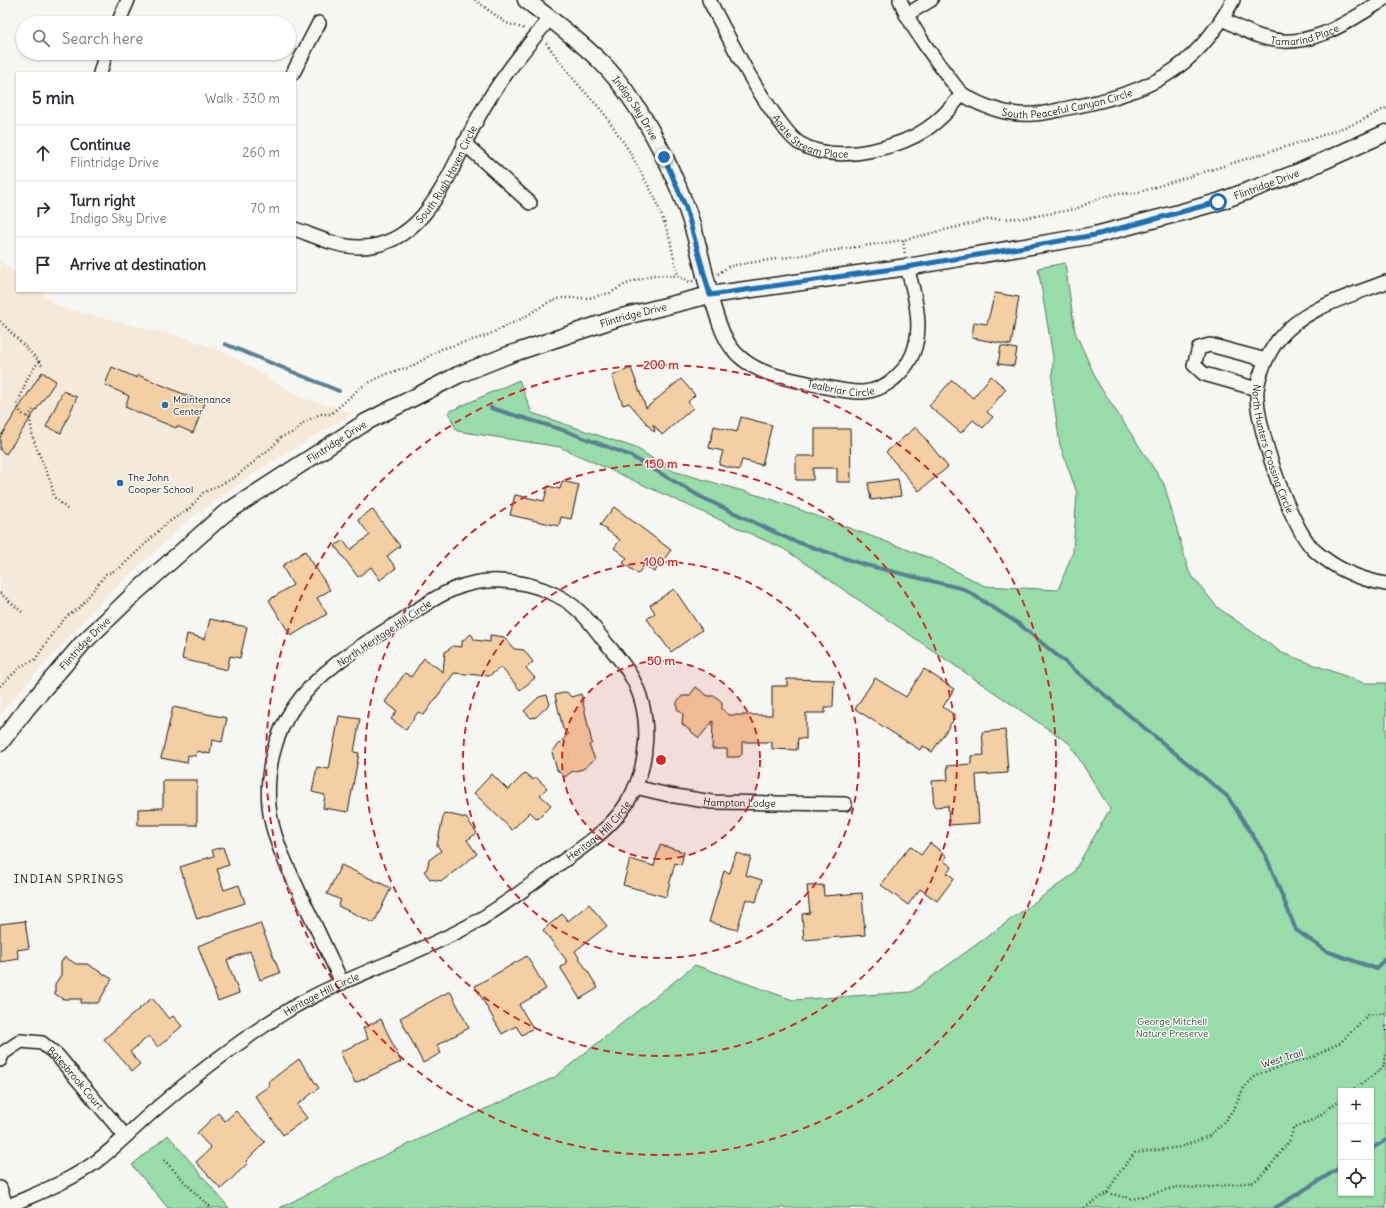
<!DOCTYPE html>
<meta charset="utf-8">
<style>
body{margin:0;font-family:Delius,sans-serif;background:#f7f7f7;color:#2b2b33}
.controls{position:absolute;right:12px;bottom:12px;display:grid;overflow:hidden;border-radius:0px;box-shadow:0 1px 3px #0004}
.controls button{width:36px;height:36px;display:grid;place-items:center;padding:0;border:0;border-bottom:1px solid #e1e1e2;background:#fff;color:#2b2b33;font:20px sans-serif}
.stop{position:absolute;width:12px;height:12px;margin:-9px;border:3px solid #1f6fb2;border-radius:50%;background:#fff}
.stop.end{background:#1f6fb2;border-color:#fff;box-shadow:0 1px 4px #0008}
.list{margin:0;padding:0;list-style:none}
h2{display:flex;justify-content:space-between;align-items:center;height:52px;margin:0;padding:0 16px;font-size:17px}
h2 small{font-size:13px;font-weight:400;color:#7c7c81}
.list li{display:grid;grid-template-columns:26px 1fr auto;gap:12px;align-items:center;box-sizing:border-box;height:56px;padding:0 16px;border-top:1px solid #e1e1e2}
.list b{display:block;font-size:15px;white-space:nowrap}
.list p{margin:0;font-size:13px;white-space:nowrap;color:#7c7c81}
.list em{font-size:13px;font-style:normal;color:#7c7c81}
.icon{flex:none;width:22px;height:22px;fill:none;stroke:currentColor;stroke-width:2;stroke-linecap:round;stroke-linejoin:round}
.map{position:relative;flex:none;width:1386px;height:1208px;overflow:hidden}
.search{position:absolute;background:#fff;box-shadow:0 1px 3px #0004;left:16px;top:16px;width:280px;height:44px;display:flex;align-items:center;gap:10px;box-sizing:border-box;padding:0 14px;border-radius:22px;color:#7c7c81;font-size:15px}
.panel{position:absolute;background:#fff;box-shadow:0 1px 3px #0004;left:16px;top:72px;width:280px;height:220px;border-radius:0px}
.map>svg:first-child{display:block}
</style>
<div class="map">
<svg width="1386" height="1208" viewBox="0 0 1386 1208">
<rect width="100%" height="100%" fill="#f6f6f2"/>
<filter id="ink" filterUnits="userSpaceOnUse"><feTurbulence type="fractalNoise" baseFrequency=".025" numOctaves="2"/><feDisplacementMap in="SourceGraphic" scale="8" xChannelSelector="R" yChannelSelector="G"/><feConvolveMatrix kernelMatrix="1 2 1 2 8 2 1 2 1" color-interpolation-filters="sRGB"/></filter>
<g filter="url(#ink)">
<!-- built -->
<polygon fill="#f5eada" points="0,260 17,274 17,291 39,291 59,307 186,338 225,352 301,397 353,413 259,470 187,521 105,598 10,702 0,715"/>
<!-- green -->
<g fill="#98dca9" stroke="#5a7c62" fill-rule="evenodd">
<path d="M1065,263L1075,332L1099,385L1164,484L1189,572L1217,607L1282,653L1364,683H1386V1208H280L359,1167L555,1077L695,965L793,1000L911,992L1072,875L1110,809L1070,744L784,549L560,447L457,431L448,412L519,380L532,413L636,448L673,471L771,499L930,558L985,586L1058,590L1073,552L1077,493L1060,445L1052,389L1053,357L1038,268ZM1341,1091H1371V1193H1341Z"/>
<polygon points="168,1135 229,1208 168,1208 132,1165"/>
</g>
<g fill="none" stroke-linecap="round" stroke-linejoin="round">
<!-- stream -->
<g stroke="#598092" stroke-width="4">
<polyline points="225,344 339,391"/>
<polyline points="491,408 563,430 629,455 701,497 791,540 862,564 964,589 1019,624 1228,797 1266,856 1296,930 1326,951 1377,969 1386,957"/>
<polyline points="1371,1149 1386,1140"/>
<polyline points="1275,1208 1341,1167"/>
</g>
</g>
<!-- building -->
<g fill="#f3cfa3" stroke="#1c1c1c">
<polygon points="995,293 1019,297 1011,345 972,338 974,322 987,324"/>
<polygon points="1001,346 1017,349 1014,366 998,364"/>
<polygon points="112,367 137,378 138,375 205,403 193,433 177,426 176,428 125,407 129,396 105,385"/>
<polygon points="631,368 646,408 681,379 695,395 688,402 693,408 662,435 653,424 655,431 654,432 629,403 623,405 612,376"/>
<polygon points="42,372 56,381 6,454 0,450 0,437"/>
<polygon points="991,376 1006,389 987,412 993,417 983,428 973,420 961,433 929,406 952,380 973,398"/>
<polygon points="63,391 77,397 61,433 46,427"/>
<polygon points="741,417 772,425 762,465 742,460 739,470 719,465 723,451 709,448 714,426 737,432"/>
<polygon points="916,427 948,467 919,491 886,452"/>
<polygon points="815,429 850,429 851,482 837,482 837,468 813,468 813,480 796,480 796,456 815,456"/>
<polygon points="898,479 901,496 871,500 868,483"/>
<polygon points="562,481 579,485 571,519 561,517 559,526 510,515 515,495 544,501 548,486 560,489"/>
<polygon points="614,507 671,550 654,572 644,565 638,574 623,563 627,558 614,548 620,540 600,525"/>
<polygon points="372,509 400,546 387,556 396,568 380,580 371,567 358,577 335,546 343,540 350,550 370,535 358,520"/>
<polygon points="305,551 330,590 317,598 327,614 291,636 269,600 293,585 282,566"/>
<polygon points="674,589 702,630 671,652 647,619 655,613 650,605"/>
<polygon points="210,619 247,627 240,658 230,656 227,670 182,659 187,634 205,639"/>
<polygon points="471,634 475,640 490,642 490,635 504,637 514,649 524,650 533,662 526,668 535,678 520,690 501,667 489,676 454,673 424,715 418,712 406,730 391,719 397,711 385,702 405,673 411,677 424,658 443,672 445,652 453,646 462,647 462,641"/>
<polygon points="924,669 954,689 943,707 956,716 932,752 923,746 920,750 855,709 875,678 906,697"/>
<polygon points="787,679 834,680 833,707 825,707 825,713 806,713 806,739 798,738 797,750 772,749 772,742 742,742 742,754 739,757 727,757 727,749 712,749 713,721 699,738 682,724 683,714 677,709 677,702 682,696 689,696 696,687 708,696 715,696 722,702 722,709 729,715 772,715 772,686 787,686"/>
<polygon points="567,692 571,697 581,694 592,743 589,745 595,759 583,769 571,772 565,777 557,770 552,752 568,734 563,729 555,695"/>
<polygon points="547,695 550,704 536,717 531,718 524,711 539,697"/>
<polygon points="173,707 227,718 222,742 212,740 210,754 197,751 196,756 188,755 187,763 161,758"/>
<polygon points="339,716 360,719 354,752 359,753 348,812 323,808 325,795 312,792 317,767 329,769"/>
<polygon points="1005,730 1008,773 976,775 979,823 949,825 948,806 934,807 932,781 948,780 947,766 971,764 971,756 984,755 982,732"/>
<polygon points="525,773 533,780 536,777 547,788 540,795 551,805 537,819 530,812 512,830 474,793 492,774 508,790"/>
<polygon points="163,780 197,780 197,825 138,825 138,809 163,808"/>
<polygon points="444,813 466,818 477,833 467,840 477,854 442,881 430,879 424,871 427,869 429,860 441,851 437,845"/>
<polygon points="930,843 947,856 944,861 952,867 947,873 954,878 937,901 920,889 908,905 881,885 910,846 921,855"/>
<polygon points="660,845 684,852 681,865 675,863 666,897 623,885 630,859 654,866"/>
<polygon points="223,847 229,865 217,869 224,890 239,885 245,903 197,919 180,867 214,856 212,850"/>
<polygon points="736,853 751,857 746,875 762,880 756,902 746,899 737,930 709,922 724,871 730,873"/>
<polygon points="341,865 391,888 374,923 338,906 341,900 327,894"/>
<polygon points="823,885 824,896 862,893 865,935 804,940 802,914 810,913 807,886"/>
<polygon points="589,904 607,926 575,951 598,988 580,999 560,967 566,964 565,962 567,961 543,930 562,914 568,921"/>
<polygon points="25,921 29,948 17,950 19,959 0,962 0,924"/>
<polygon points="260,923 280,973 260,980 250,951 227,960 239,993 218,1001 198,946"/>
<polygon points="527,956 546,989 519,1005 533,1028 522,1035 516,1026 502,1034 475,986"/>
<polygon points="65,957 76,964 87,964 112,979 98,1003 80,1003 82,999 63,999 55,994 55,984 61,975 61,962"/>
<polygon points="450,991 469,1028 437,1045 441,1053 423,1063 400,1018"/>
<polygon points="152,998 169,1019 173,1016 182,1026 158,1047 149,1036 130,1052 140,1064 132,1071 104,1039"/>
<polygon points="381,1019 401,1062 355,1083 340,1052 368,1039 363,1028"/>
<polygon points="299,1059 319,1088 297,1105 307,1118 283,1135 255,1096 270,1085 268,1082"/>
<polygon points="236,1111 265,1142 246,1161 248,1163 221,1189 196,1162 211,1148 197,1133 218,1113 225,1121"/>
</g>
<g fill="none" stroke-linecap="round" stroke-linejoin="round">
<!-- minor casing -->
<g stroke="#1c1c1c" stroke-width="16">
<g id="minor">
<path id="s1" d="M709,0C730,40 750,81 777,118C783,126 790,137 799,143C822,157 853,155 878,149C917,140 938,125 962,94"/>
<path id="s2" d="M900,0C912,29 931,54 950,79C954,84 958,91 964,95C982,107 1010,116 1033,114C1045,114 1057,110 1068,108C1145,94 1195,72 1233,0"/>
<polyline points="906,15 931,0"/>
<path id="s3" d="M1223,19C1236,26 1250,34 1265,38C1308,51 1348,22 1383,0"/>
<polyline points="118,23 128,0"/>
<polyline points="100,73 106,53"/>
<polyline points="293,73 319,23"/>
<polyline points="464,143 530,203"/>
<path id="s4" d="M295,229C315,236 337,247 359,247C428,247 451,166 479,116C498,81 525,49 550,18"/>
<path id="s5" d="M1386,282C1350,296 1303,308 1278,340C1268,353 1259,373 1257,390C1254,422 1290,527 1314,550C1335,569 1358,579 1386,584"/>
<path id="s6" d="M710,295C717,315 722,342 740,357C760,375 786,378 812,384C828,387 847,393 863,392C876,391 889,384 898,375C929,346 917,303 907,267"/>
<polyline points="1257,389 1204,374 1194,365 1199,348 1210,345 1266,360"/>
<path id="s7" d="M635,787L669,795L712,802L845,804"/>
<path id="s8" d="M0,1060L3,1053L21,1041L42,1043L57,1055L125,1136"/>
<polyline points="0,1188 7,1208"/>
<path id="s9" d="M4,1208C35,1194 69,1182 97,1161C118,1145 137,1125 157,1108C200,1071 244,1037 292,1008C350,974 416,956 474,923C504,906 531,884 559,864C583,847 609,830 625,806C650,769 653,714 631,676C623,662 612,650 602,638C595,629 589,620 581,613C562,593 529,582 501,581C485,580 469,583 454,589C434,597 417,610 399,622C362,645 319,670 294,707C274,735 266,771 269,806C272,838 288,867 301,896C315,925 329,954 342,983"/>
</g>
</g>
<!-- tertiary casing -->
<g stroke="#1c1c1c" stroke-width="19">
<g id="tertiary">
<path id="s10" d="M526,0C552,20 579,40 603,64C639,101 668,159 686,207C697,235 702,266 710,295"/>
<path id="s11" d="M0,743L27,708L82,644L135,593L224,514L366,422L458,375L508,355L618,318L710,295L907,267L1095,235L1175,214L1218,202L1299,172L1386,133"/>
</g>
</g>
<!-- path -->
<g stroke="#1c1c1c" stroke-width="2.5" stroke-dasharray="1 3" stroke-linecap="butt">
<polyline points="475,0 506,23 525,29"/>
<polyline points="546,43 575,81 603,112 628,149 655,198 669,236 678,276"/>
<polyline points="903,240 905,255"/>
<polyline points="718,274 729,266 903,240 990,219 1024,218 1076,209 1097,199 1114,194 1136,193 1317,137 1359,122 1386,108"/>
<polyline points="0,321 39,361 28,377 17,405 21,413 30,419 33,439 51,483 54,497 67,509"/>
<polyline points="39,361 42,365"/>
<polyline points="28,417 33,410"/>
<polyline points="0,593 23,613"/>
<polyline points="0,686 23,665 35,660 54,631 66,617 80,607 106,574 119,569 167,523 189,509 203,493 234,478 272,447 281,437 296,431 303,423 320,414 331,414 361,387 380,377 400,369 409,368 441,349 486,336 523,318 547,303 561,298 589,298 610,293 626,284 652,275 678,276 690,282 693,281"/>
<polyline points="1386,1026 1386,1032"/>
<polyline points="1351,1091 1383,1068 1386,1055"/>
<polyline points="164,1160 198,1196 212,1208"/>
<polyline points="1107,1193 1133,1199 1176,1187 1202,1188 1254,1182 1268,1169 1290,1140 1293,1129 1316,1118 1341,1099"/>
<polyline points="1084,1208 1107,1193 1119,1173 1135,1153 1181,1147 1209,1136 1224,1122 1235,1107 1244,1087 1258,1074 1315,1056 1341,1042 1368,1015 1386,1013"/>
</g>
<!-- minor -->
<use href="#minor" stroke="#f6f6f2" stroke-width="13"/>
<!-- tertiary -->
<use href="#tertiary" stroke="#f6f6f2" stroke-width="16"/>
</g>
</g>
<g fill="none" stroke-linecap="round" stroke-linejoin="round" filter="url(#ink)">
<!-- route -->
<polyline stroke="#1f6fb2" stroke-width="5" points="664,157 686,208 710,295 907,267 1095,235 1218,202"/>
</g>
<!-- distance rings -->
<circle cx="661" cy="760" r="99" fill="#d62828" fill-opacity=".12"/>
<g fill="none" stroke="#d62828" stroke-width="2" stroke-dasharray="7 5">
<circle cx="661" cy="760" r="99"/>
<circle cx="661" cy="760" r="198"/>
<circle cx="661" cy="760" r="296"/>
<circle cx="661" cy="760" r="395"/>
</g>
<!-- markers -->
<g fill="#1f6fb2" stroke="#f6f6f2" stroke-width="1.5">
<circle cx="165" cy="405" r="4"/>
<circle cx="120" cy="483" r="4"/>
</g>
<g text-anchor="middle" stroke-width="3" stroke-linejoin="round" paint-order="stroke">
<!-- street labels -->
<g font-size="10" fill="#1c1c1c" stroke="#f6f6f2">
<text dy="4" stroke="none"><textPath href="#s3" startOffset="87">Tamarind Place</textPath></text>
<text dy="4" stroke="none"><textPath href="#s2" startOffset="223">South Peaceful Canyon Circle</textPath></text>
<text dy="4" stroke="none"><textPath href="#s10" startOffset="155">Indigo Sky Drive</textPath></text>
<text dy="4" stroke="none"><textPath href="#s1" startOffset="177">Agate Stream Place</textPath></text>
<text dy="4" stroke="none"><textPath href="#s4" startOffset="188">South Rush Haven Circle</textPath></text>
<text dy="4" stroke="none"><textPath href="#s11" startOffset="1427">Flintridge Drive</textPath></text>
<text dy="4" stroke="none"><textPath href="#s11" startOffset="779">Flintridge Drive</textPath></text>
<text dy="4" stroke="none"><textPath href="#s6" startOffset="177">Tealbriar Circle</textPath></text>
<text dy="4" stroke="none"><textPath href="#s11" startOffset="455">Flintridge Drive</textPath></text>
<text dy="4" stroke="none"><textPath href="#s5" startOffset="240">North Hunters Crossing Circle</textPath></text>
<text transform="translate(384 633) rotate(-34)" y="4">North Heritage Hill Circle</text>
<text dy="4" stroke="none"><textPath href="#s11" startOffset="131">Flintridge Drive</textPath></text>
<text dy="4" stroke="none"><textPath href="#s7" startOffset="106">Hampton Lodge</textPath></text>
<text dy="4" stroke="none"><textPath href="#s9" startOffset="709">Heritage Hill Circle</textPath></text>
<text dy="4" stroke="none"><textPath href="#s9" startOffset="385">Heritage Hill Circle</textPath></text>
<text transform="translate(1282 1058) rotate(-17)" y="4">West Trail</text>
<text dy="4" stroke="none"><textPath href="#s8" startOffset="99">Batesbrook Court</textPath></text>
</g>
<!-- poi labels -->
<g font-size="10" fill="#1c1c1c" stroke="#f6f6f2" text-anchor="start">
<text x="173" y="403">Maintenance<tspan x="173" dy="12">Center</tspan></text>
<text x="128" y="481">The John<tspan x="128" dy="12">Cooper School</tspan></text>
</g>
<!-- park labels -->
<g font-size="10" fill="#415646" stroke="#f6f6f2">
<text x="1172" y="1025">George Mitchell<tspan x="1172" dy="12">Nature Preserve</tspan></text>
</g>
<!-- quarter labels -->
<g font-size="12" letter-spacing="1" fill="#1c1c1c" stroke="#f6f6f2">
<text x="69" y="883">INDIAN SPRINGS</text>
</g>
</g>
<circle cx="661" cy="760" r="6" fill="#d62828" stroke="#f6f6f2" stroke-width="2"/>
<g font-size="12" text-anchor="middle" font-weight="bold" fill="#d62828" stroke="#f6f6f2" stroke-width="3" stroke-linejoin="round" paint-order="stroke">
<text x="661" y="369">200 m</text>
<text x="661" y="468">150 m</text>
<text x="661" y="566">100 m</text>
<text x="661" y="665">50 m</text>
</g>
</svg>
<div class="controls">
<button>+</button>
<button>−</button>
<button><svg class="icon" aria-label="locate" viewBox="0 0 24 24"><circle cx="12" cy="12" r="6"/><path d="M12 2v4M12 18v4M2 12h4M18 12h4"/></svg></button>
</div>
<div class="stop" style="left:1218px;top:202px"></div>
<div class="stop end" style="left:664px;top:157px"></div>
<div class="search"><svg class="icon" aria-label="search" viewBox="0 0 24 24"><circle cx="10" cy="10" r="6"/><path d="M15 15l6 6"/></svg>Search here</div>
<section class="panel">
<h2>5 min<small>Walk · 330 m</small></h2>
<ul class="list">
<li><svg class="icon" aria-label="ahead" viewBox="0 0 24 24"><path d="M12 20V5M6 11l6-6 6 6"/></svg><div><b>Continue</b><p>Flintridge Drive</p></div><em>260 m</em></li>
<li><svg class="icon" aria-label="right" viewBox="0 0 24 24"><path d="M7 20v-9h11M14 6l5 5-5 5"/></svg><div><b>Turn right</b><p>Indigo Sky Drive</p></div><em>70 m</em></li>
<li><svg class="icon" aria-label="arrive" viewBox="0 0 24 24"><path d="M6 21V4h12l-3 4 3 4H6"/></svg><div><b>Arrive at destination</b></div></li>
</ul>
</section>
</div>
